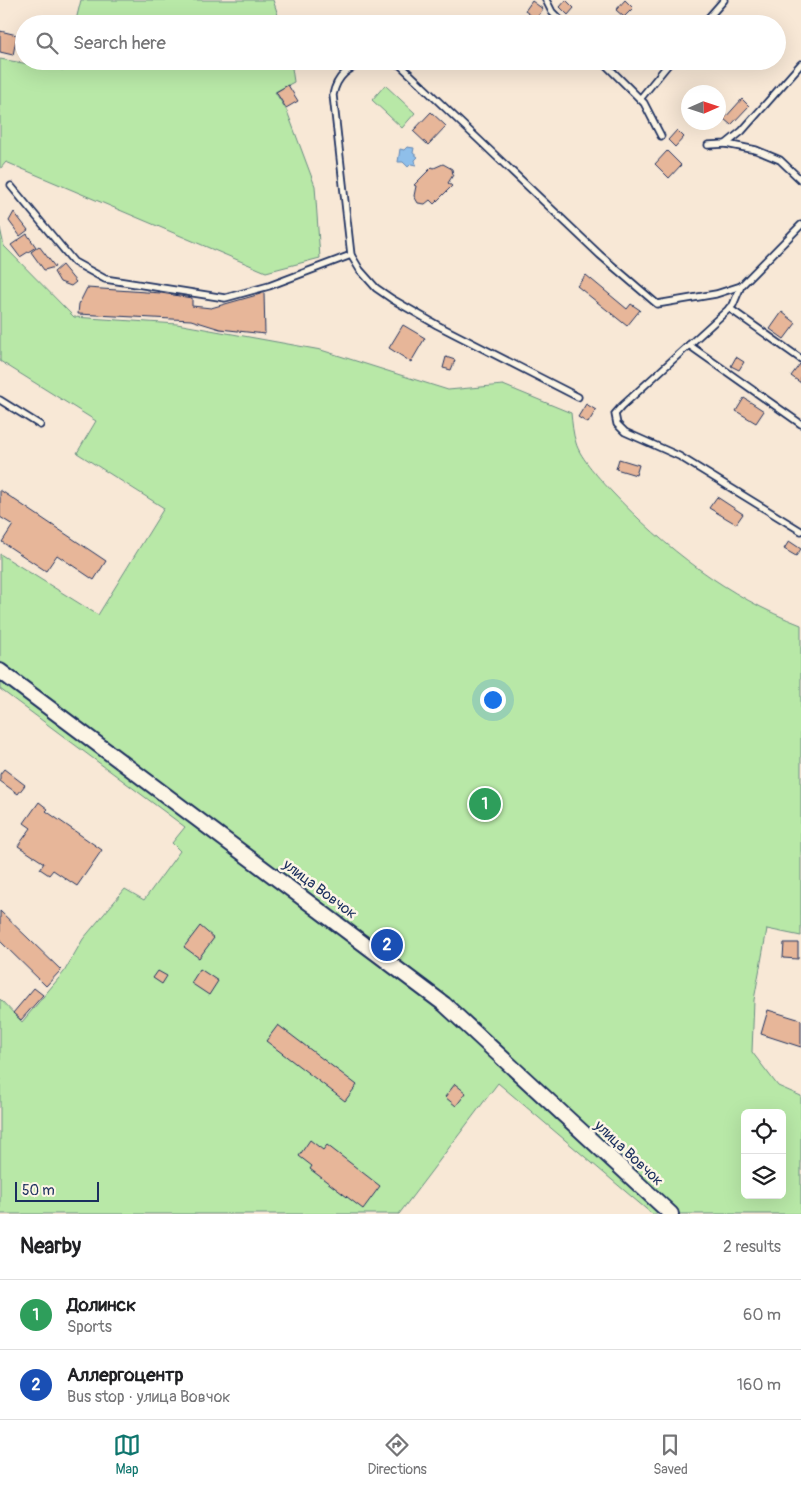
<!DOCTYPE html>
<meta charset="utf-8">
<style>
body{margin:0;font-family:Pangolin,sans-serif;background:#f6f6f6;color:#202124}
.controls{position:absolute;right:15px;bottom:15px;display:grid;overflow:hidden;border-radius:8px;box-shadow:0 5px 20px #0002}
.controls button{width:45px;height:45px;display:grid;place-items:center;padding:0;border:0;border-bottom:1px solid #e0e0e0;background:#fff;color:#202124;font:25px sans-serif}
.compass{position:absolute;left:681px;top:85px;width:45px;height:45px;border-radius:50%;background:#fff;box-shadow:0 5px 20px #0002;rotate:87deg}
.scale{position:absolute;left:15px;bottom:12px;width:84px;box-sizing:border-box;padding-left:5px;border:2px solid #1b2f5e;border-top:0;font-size:14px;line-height:18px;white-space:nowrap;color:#1b2f5e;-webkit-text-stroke:4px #fcf5e5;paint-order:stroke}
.you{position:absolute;left:492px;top:699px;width:18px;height:18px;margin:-12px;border:4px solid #fff;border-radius:50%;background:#1a73e8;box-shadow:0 0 0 8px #1a73e833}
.badge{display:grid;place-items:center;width:32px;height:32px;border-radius:50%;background:#0f766e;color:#fff;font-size:16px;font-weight:700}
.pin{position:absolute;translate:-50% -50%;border:2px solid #fff;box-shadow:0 1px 5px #0006}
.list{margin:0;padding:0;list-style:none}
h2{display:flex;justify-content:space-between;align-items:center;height:65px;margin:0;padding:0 20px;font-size:21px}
h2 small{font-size:16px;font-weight:400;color:#757577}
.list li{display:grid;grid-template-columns:32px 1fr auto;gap:15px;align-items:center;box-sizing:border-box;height:70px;padding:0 20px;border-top:1px solid #e0e0e0}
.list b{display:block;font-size:19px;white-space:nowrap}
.list p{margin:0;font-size:16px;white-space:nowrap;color:#757577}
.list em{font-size:16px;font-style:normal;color:#757577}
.icon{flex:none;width:28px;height:28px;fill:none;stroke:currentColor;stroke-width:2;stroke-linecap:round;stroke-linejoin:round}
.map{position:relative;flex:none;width:801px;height:1214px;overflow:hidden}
.search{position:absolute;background:#fff;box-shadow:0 5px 20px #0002;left:15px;right:15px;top:15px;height:55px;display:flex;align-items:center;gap:12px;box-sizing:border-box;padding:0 18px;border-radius:28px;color:#757577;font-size:19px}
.sheet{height:205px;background:#fff}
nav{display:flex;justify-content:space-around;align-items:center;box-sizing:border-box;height:70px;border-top:1px solid #e0e0e0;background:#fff;font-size:14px;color:#757577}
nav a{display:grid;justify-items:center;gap:2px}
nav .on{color:#0f766e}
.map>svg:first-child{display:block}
</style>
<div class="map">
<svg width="801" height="1214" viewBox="0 0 801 1214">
<rect width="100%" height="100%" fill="#f8e8d6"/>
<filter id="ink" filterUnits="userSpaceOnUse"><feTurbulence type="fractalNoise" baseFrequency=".02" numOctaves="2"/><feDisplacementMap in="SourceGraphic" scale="10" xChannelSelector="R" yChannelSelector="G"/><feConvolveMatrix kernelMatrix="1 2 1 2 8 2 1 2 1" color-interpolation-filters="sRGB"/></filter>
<g filter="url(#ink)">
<!-- green -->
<g fill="#b8e8a7" stroke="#6a8c82" fill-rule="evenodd">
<polygon points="81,0 273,0 281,24 75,24"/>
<polygon points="0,59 63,70 65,61 291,61 294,82 275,92 287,111 315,186 320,258 266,272 6,162 0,169"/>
<polygon points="385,85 415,113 402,128 372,100"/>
<path d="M0,228L4,246L74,317L177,324L321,350L448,390L503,385L571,413C572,423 573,434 576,443C580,458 601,480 612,492C665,548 728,597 801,625V936L767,929L754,1000L752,1052L778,1086L801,1096V1214H652L498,1083L399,1214H0V999L22,1022L64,972L83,939L125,889L144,900L180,851L172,843L185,827L0,689V554L98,615L164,508L77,453L96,421L0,361ZM745,1113H782V1195H745Z"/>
</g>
<!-- water -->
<polygon fill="#8fbfea" stroke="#6185b2" points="407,147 414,148 413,153 418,157 415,160 416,165 411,164 408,167 403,162 398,162 400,149 404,150"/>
<!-- building -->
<g fill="#e7b699" stroke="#1b2f5e">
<polygon points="566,0 574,8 568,15 560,7"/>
<polygon points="625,0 633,8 624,17 616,10"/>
<polygon points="532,1 543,9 536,19 525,11"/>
<polygon points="0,31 17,35 13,55 0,52"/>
<polygon points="288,85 298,101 286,108 276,92"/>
<polygon points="742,99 749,106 731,125 724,119"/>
<polygon points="431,112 446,126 428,145 413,131"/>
<polygon points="677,130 684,137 675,147 668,140"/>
<polygon points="667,151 681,165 669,178 655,164"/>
<polygon points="443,164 452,169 453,175 448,183 452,186 434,204 430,200 425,204 418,203 414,196 416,186 414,185 432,167 434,168"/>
<polygon points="14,212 28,230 20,236 9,221"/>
<polygon points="27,234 36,247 20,257 11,245"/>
<polygon points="39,246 55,267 44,270 31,252"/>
<polygon points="62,265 76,282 71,286 60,282 54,272"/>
<polygon points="586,275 627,309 631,304 640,310 627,326 577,286"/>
<polygon points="87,288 161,293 192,298 192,306 211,308 264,293 265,334 220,329 191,320 78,314 79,304"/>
<polygon points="782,312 796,323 784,339 770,329"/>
<polygon points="403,325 425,338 411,362 389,348"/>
<polygon points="446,357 455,360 451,370 443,368"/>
<polygon points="736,357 744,362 739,370 731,366"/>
<polygon points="800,364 801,364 801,383 791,376"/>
<polygon points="744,398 764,411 756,423 736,411"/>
<polygon points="586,404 596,410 588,423 578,417"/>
<polygon points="619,459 639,465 636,475 616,469"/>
<polygon points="0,490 106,561 94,580 57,555 46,571 2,542 13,525 0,517"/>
<polygon points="717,497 743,514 736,524 709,508"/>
<polygon points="789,541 801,549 796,556 784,549"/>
<polygon points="4,769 25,785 18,794 0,781 0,774"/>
<polygon points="39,802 48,809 46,811 102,850 77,886 53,870 49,875 40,869 44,863 18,846 31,828 24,823"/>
<polygon points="0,911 61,970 46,986 0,941"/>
<polygon points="200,926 214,938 199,958 184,947"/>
<polygon points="784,943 798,943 798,959 783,958"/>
<polygon points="200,969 218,981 209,995 191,983"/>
<polygon points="158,971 167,976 162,984 153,978"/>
<polygon points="34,988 43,995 21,1020 13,1013"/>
<polygon points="768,1010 801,1020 801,1047 761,1034"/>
<polygon points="278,1025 357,1085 345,1101 266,1041"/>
<polygon points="455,1084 466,1093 456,1106 445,1097"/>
<polygon points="310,1140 323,1150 327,1145 380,1186 363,1209 310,1169 312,1166 299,1156"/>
</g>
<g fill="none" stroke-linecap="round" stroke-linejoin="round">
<!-- service casing -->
<g stroke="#1b2f5e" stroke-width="9">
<g id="service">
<polyline points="546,0 552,12 564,24"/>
<polyline points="703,24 724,0"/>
<path d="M366,61C348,69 337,75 333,95L351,255L360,270L376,288L392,299L437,325L578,397"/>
<polyline points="396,61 600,255 657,304 716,294 741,286 801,225"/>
<polyline points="602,61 644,103 661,136"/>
<polyline points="640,99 671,61"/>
<polyline points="726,144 756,150 780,160 801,180"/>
<polyline points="708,145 726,144 742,131 801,64"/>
<polyline points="11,186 74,262 105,279 225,298 269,286 351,255"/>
<polyline points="741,286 733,305 622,406 615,414 617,424 625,432 679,456 801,531"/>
<polyline points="729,308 801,359"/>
<polyline points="689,345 801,424"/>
<polyline points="0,400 40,425"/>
</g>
</g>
<!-- tertiary casing -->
<g stroke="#1b2f5e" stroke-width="18">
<polyline id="tertiary" points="0,671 444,1004 671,1214"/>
</g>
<!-- service -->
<use href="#service" stroke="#fcf5e5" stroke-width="5.5"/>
<!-- tertiary -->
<use href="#tertiary" stroke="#fcf5e5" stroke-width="14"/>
</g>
</g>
<g text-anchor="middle" stroke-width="5" stroke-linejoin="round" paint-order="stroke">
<!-- street labels -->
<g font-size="15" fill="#1b2f5e" stroke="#fcf5e5">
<text transform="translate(320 889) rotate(37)" y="5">улица Вовчок</text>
<text transform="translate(629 1153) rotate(43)" y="5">улица Вовчок</text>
</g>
</g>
</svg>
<div class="controls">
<button><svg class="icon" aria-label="locate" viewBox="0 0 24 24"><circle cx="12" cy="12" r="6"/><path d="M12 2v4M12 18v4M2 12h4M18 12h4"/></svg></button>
<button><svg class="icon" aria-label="layers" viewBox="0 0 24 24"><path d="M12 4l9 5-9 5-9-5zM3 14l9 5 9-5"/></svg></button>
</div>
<svg class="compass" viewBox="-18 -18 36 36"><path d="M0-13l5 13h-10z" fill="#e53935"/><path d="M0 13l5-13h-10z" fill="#757577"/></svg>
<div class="scale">50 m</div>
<div class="you"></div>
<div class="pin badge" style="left:485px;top:804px;background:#2e9e5b">1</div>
<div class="pin badge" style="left:387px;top:945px;background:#1a4fb4">2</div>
<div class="search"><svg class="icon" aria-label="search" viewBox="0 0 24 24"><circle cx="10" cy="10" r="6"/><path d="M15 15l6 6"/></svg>Search here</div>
</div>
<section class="sheet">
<h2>Nearby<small>2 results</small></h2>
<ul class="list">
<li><span class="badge" style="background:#2e9e5b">1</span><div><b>Долинск</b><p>Sports</p></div><em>60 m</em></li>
<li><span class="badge" style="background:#1a4fb4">2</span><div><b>Аллергоцентр</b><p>Bus stop · улица Вовчок</p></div><em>160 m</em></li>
</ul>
</section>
<nav>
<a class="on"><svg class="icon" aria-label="map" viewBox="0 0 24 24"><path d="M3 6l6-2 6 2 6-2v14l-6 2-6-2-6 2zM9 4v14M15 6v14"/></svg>Map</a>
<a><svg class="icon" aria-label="directions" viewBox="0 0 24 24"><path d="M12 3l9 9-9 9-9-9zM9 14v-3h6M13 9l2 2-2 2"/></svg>Directions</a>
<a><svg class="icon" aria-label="saved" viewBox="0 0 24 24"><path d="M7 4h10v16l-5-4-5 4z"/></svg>Saved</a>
</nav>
